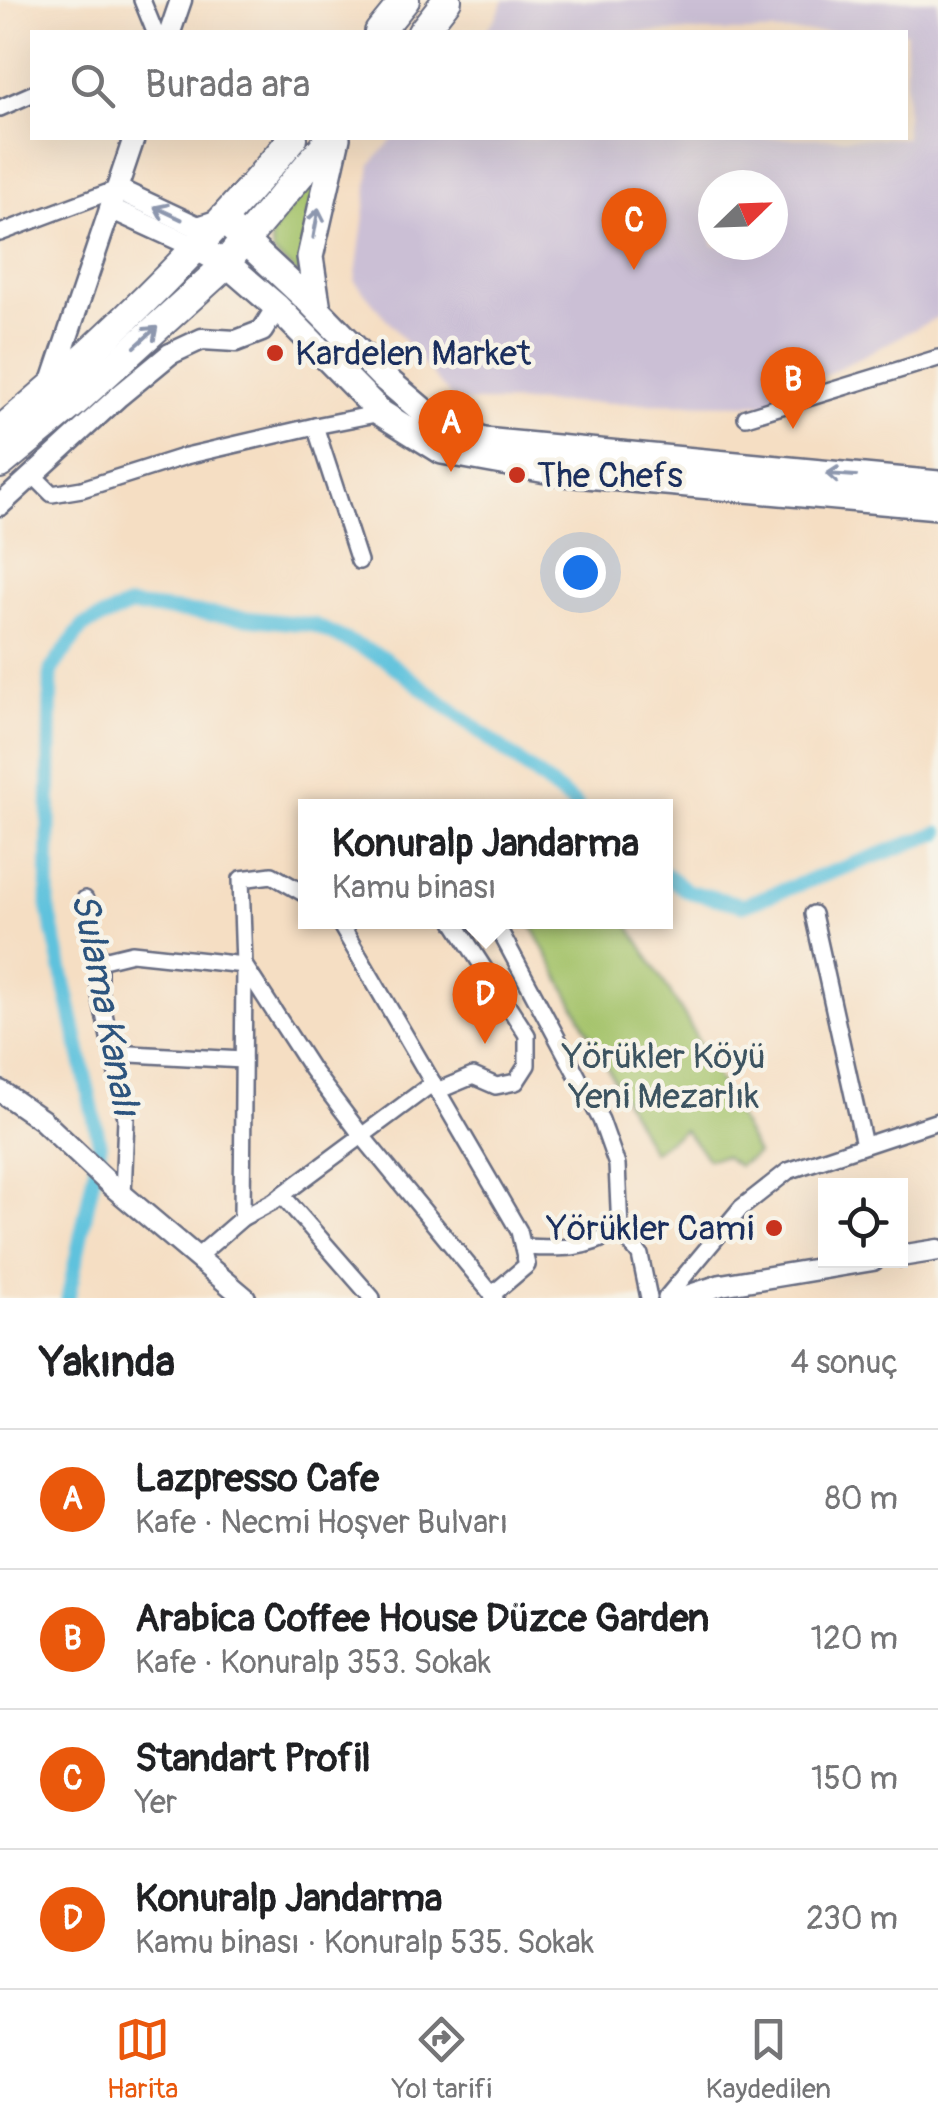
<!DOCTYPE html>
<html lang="tr">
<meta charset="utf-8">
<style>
body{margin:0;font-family:Pangolin,sans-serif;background:#f6f6f6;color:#202124}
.controls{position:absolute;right:30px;bottom:30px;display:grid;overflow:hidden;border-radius:0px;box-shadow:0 10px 40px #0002}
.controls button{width:90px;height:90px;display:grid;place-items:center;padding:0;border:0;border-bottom:2px solid #e0e0e0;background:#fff;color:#202124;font:50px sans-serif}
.compass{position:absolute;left:698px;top:170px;width:90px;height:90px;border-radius:50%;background:#fff;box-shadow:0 10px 40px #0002;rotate:67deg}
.you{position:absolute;left:580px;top:572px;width:35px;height:35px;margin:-25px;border:8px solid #fff;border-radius:50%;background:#1a73e8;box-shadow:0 0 0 15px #1a73e833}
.badge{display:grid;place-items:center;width:65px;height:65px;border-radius:50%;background:#ea580c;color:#fff;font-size:32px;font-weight:700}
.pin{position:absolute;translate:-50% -82px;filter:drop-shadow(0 2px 5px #0008)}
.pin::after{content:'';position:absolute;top:52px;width:35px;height:30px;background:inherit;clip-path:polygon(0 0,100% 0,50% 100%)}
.popup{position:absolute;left:298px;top:799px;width:375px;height:130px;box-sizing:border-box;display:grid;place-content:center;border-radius:0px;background:#fff;filter:drop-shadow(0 2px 8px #0005);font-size:32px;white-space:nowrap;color:#757577}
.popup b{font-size:38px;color:#202124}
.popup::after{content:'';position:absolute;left:50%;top:100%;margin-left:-20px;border:20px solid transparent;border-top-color:#fff}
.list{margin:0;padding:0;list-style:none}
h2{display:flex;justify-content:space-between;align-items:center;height:130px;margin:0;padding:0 40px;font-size:42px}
h2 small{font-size:32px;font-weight:400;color:#757577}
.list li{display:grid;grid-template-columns:65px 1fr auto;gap:30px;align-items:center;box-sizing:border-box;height:140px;padding:0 40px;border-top:2px solid #e0e0e0}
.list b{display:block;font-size:38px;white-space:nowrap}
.list p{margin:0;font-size:32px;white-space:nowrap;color:#757577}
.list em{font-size:32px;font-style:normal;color:#757577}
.icon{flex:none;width:55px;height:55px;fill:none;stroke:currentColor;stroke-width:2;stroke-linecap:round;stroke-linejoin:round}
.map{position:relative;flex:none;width:938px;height:1298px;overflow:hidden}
.search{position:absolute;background:#fff;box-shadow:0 10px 40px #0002;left:30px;right:30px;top:30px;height:110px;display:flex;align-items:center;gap:25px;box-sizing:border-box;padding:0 35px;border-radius:0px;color:#757577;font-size:38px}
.sheet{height:690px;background:#fff}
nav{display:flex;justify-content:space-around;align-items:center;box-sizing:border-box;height:140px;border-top:2px solid #e0e0e0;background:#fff;font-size:28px;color:#757577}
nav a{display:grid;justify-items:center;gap:5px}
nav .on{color:#ea580c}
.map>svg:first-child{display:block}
</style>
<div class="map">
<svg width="938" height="1298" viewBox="0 0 938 1298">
<rect width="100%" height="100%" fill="#f7f3e8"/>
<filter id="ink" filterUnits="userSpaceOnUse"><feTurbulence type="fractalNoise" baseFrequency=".01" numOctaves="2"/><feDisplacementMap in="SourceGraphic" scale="20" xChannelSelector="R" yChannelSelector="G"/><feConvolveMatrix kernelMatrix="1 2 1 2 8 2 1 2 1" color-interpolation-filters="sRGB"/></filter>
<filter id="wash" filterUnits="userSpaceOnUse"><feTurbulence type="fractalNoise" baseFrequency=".0048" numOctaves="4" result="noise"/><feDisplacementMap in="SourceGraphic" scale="40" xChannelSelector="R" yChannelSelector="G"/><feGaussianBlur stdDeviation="2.25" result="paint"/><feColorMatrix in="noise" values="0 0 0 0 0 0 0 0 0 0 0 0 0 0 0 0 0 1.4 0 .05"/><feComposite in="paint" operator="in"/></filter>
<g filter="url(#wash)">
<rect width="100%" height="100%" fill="#f5dec3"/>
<!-- industrial -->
<path fill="#cbbfd5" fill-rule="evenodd" d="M504,0H938V317L770,404L455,402L355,281L371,164L394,138H906V32H484L495,19ZM713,185H773V245H713Z"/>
<!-- green -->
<g fill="#a4c36b" stroke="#607964" stroke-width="2.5">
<polygon points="319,170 307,282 273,253 270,235"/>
<polygon points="530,922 627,922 687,1020 757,1154 738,1166 724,1156 708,1159 684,1130 652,1152"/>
</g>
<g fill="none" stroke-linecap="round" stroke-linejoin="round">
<!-- canal -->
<g stroke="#5fc2dd" stroke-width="15">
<polyline points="665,874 687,891 743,905 938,833"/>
<polyline points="68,1298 100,1145 48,906 51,670 83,626 130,606 314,625 385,659 577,806"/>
</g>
</g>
</g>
<g filter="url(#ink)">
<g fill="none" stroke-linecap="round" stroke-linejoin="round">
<!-- minor casing -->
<g stroke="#676c81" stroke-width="20">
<g id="minor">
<polyline points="142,0 155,32"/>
<polyline points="0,108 32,94"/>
<polyline points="0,233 117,189"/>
<polyline points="746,417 938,358"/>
<polyline points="315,426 381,413"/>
<polyline points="32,474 52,494 82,489 186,456 315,426 359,561"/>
<polyline points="85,899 99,961"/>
<polyline points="813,914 864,1145"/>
<polyline points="339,922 519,1231 527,1265 494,1293"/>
<polyline points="495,922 601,1120 617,1165 620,1230 640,1255 649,1298"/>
<polyline points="112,1053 243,1060"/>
<polyline points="437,1091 473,1076 496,1086 516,1082 527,1065 527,1035 454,922"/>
<polyline points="123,1195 126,1118 99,990 99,961 132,953 244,965 312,1070 362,1136 495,1298"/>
<polyline points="282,1195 372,1298"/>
<polyline points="242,1218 244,965 241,879 272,875 305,894"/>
<path d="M523,1247C562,1249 585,1250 620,1230"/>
<polyline points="197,1257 242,1218 274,1201 433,1083"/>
<polyline points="666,1298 741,1208 788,1171 938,1121"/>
</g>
</g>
<!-- tertiary casing -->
<g stroke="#676c81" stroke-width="25">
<g id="tertiary">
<polyline points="170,32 181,0"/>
<polyline points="117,189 198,227 219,220"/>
<polyline points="110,208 195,247"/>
<polyline points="50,388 134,138"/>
<polyline points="0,505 119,396 170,354 202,339 236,341 262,331 277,307"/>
<polyline points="0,1091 42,1120 111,1185 245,1298"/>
<polyline points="900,1256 938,1250"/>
<polyline points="681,1298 721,1285 873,1260"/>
</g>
</g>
<!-- primary casing -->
<g stroke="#676c81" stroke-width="30">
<g id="primary">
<polyline points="231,228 306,298 382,376 436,422 484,441 938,484"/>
<polyline points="195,247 226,263 277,307 381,413 442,451 563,473 938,506"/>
<polyline points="318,310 310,257 337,138"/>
</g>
</g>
<!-- trunk casing -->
<g stroke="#676c81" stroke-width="32">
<g id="trunk">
<polyline points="379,32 405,0"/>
<polyline points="422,32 447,0"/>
<path d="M0,431C105,343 206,244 293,138"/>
<polyline points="0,464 74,403 217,273 331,138"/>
</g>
</g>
<!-- minor -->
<use href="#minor" stroke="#fff" stroke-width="15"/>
<!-- tertiary -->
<use href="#tertiary" stroke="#fff" stroke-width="20"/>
<!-- primary -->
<use href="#primary" stroke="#fff" stroke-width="25"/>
<!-- trunk -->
<use href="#trunk" stroke="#fff" stroke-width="28"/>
</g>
<!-- one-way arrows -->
<defs><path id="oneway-shaft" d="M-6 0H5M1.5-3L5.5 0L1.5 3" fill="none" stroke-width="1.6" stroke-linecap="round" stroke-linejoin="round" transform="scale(2.5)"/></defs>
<g stroke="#8d97ae">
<use href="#oneway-shaft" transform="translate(168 213) rotate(-155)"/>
<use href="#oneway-shaft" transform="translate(316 223) rotate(-80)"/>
<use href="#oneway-shaft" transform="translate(146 337) rotate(-42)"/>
<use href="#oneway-shaft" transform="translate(841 475) rotate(-176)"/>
</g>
</g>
<!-- markers -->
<g fill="#c8321e" stroke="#f7f3e8" stroke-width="4">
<circle cx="275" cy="353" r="10"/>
<circle cx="517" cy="475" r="10"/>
<circle cx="774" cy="1228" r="10"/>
</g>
<g text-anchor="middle" stroke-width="9" stroke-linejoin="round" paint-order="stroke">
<!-- poi labels -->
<g font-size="35" fill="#1b2f5e" stroke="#f7f3e8" text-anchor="start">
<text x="295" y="365">Kardelen Market</text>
<text x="537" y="487">The Chefs</text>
<text x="754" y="1240" text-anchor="end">Yörükler Cami</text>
</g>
<!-- park labels -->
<g font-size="35" fill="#3d5461" stroke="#f7f3e8">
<text x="664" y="1068">Yörükler Köyü<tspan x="664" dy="40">Yeni Mezarlık</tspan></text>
</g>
<!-- water labels -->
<g font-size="38" font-style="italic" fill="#2c547e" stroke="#f7f3e8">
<text transform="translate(106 1004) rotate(79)" y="13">Sulama Kanalı</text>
</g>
</g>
</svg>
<div class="controls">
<button><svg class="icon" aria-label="locate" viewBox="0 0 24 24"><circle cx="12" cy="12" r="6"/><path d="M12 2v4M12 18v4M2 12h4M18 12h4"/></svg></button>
</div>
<svg class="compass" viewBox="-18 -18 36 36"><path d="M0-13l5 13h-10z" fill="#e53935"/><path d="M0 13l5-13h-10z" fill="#757577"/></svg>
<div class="you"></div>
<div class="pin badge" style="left:451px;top:472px">A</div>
<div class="pin badge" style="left:793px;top:429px">B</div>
<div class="pin badge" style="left:634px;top:270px">C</div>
<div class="pin badge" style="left:485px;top:1044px">D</div>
<div class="popup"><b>Konuralp Jandarma</b>Kamu binası</div>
<div class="search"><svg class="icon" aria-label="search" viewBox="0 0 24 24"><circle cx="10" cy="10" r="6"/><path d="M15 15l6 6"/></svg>Burada ara</div>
</div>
<section class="sheet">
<h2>Yakında<small>4 sonuç</small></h2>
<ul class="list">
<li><span class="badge">A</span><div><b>Lazpresso Cafe</b><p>Kafe · Necmi Hoşver Bulvarı</p></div><em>80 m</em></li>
<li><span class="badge">B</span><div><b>Arabica Coffee House Düzce Garden</b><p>Kafe · Konuralp 353. Sokak</p></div><em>120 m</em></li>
<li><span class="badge">C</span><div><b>Standart Profil</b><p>Yer</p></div><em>150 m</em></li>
<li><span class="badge">D</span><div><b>Konuralp Jandarma</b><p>Kamu binası · Konuralp 535. Sokak</p></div><em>230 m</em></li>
</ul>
</section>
<nav>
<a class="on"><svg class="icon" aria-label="map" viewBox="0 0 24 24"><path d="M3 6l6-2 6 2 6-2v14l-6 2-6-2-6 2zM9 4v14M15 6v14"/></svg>Harita</a>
<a><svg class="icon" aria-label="directions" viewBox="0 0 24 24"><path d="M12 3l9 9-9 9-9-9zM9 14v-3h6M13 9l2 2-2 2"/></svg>Yol tarifi</a>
<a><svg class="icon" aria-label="saved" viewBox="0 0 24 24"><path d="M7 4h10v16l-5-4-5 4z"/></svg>Kaydedilen</a>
</nav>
